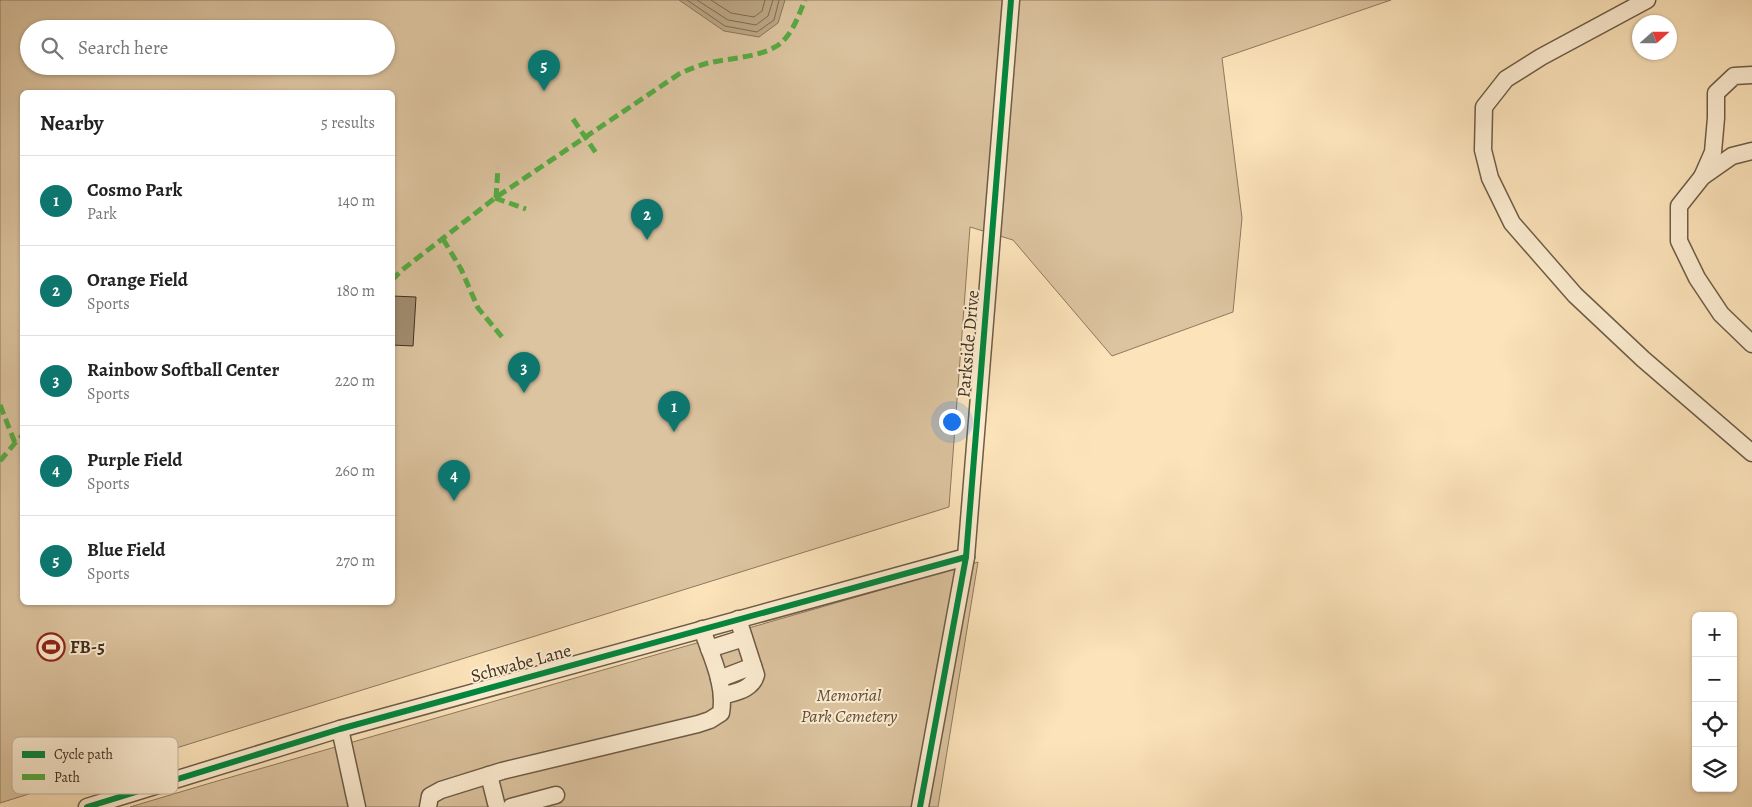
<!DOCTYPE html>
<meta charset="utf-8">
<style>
body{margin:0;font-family:Alegreya,serif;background:#f2f2f2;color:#222}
.controls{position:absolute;right:15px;bottom:15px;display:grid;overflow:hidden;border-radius:8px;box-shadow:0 1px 4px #0004}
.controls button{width:45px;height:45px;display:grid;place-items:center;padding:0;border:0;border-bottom:1px solid #e0e0e0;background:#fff;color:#222;font:25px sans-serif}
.compass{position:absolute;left:1632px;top:15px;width:45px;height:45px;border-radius:50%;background:#fff;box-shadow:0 1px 4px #0004;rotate:69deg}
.you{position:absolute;left:951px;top:421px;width:18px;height:18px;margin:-12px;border:4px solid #fff;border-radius:50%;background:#1a73e8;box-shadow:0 0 0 8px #1a73e833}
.badge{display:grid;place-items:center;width:32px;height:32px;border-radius:50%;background:#0f766e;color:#fff;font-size:16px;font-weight:700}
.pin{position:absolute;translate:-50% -41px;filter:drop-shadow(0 1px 2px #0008)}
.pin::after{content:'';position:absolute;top:26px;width:18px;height:15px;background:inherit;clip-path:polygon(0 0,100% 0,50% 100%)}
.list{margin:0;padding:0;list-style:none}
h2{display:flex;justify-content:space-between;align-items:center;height:65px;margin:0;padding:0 20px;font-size:21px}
h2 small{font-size:16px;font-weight:400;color:#767676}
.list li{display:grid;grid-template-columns:32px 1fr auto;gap:15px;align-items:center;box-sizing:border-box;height:90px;padding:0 20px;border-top:1px solid #e0e0e0}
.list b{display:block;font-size:19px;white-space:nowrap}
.list p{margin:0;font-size:16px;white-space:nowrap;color:#767676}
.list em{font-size:16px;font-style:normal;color:#767676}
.icon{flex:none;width:28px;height:28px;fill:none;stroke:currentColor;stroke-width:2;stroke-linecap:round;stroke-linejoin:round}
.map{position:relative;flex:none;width:1752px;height:807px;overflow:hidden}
.search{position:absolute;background:#fff;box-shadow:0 1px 4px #0004;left:20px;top:20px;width:375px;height:55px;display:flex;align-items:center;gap:12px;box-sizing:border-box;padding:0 18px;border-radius:28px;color:#767676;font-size:19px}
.panel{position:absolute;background:#fff;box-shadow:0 1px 4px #0004;left:20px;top:90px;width:375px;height:515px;border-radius:8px}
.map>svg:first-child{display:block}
</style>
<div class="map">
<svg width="1752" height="807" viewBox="0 0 1752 807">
<rect width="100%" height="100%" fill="#fce3ba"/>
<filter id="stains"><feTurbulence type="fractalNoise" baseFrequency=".004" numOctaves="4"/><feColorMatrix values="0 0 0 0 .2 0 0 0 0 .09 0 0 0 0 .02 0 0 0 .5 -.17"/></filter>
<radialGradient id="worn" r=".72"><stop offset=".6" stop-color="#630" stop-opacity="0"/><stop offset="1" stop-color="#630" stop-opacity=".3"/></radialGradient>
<!-- green -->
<g fill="#dcc4a0" stroke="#8e7a60" fill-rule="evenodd">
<path d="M0,0H1391L1222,58L1242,218L1233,312L1112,356L1013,240L970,227L949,507L0,803ZM29,29H386V66H29ZM22,92H392V602H22Z"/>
<polygon points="978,562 938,807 130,807 207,784"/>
</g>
<!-- water -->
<polygon fill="#bca685" stroke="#8a765c" points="679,0 785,0 778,23 759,37 724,31"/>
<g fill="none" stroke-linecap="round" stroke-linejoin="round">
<!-- shore -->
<g stroke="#7e6a52" stroke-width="1">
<polyline points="687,0 725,26 757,32 774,20 779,0"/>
<polyline points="697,0 728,20 756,25 768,16 773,0"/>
<polyline points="711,0 731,13 754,17 762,11 765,0"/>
</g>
</g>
<!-- building -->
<polygon fill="#a18d70" stroke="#3f2f1f" points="392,296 416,297 413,346 392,345"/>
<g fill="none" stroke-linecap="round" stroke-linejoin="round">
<!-- minor casing -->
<g stroke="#6e5c46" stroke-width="19">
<g id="minor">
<polyline points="1647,0 1541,57 1506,79 1484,107 1483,150 1490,178 1512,223 1575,295 1643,359 1752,453"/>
<polyline points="1752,151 1732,156 1702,177 1679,206 1679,241 1697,278 1721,314 1752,344"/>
<polyline points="1702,177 1713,152 1716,118 1716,93 1734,76 1752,75"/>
<polyline points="709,649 744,638"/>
<polyline points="719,679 753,666"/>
<path d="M722,696C735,692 752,690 756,675L738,619"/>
<polyline points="340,729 357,807"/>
<polyline points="489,775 496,803"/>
<polyline points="87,807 340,729 966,557"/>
<path d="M428,807L430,796L441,790L502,771L698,724L710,720L721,713C726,684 711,656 702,629"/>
<polyline points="511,807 556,795"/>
<polyline points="920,807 966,557 1011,0"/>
</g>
</g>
<!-- minor -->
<use href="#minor" stroke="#fdedd2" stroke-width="16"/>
<!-- quiet -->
<g stroke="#56ab43" stroke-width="5" stroke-dasharray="10 5" stroke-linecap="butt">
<polyline points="573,119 596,153"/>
<polyline points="495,198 526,209"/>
<polyline points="496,198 498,168"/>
<polyline points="443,239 461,269 478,308 502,337"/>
<path d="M392,280L402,270L495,198L679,74C689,69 698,66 708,63C729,58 768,57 783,41C794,30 799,14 805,0"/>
<polyline points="0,405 15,443"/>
<polyline points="0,461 15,443 22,436"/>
</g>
<!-- cycleway casing -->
<g stroke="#fdedd2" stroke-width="9">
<g id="cycleway">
<polyline points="87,807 340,729 966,557"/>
<polyline points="920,807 966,557 1011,0"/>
</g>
</g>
<!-- cycleway -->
<use href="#cycleway" stroke="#00873e" stroke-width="6"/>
</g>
<!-- icons -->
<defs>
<g id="stadium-ring" transform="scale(1.4375)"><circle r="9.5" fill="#fdedd2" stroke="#8f2418" stroke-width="1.5"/><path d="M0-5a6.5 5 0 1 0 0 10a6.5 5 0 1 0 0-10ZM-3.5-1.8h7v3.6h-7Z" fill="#8f2418"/></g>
</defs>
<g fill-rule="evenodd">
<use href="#stadium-ring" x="51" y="647"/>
</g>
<g text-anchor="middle" stroke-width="4" stroke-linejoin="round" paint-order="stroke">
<!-- street labels -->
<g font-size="18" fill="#3f2f1f" stroke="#fdedd2">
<text transform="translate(968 344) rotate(-85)" y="6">Parkside Drive</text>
<text transform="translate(521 663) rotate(-15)" y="6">Schwabe Lane</text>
</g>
<!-- poi labels -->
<g font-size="18" font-weight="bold" fill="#3f2f1f" stroke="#fdedd2" text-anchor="start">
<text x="70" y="653">FB-5</text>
</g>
<!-- park labels -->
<g font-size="18" font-style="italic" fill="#5e4d39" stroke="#fdedd2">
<text x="849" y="701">Memorial<tspan x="849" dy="21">Park Cemetery</tspan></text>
</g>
</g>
<!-- legend -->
<rect x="12" y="737" width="166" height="57" rx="8" fill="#fdedd2" stroke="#c4b49c" stroke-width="1"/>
<rect x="22" y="751" width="23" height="7" fill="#00873e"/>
<rect x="22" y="774" width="23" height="6" fill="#56ab43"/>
<g font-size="14" fill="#3f2f1f">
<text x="54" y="759">Cycle path</text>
<text x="54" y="782">Path</text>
</g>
<rect width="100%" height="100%" filter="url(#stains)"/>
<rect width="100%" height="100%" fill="url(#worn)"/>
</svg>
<div class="controls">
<button>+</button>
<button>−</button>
<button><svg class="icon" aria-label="locate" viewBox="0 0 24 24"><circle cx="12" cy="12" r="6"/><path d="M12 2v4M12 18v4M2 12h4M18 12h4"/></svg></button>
<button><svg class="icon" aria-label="layers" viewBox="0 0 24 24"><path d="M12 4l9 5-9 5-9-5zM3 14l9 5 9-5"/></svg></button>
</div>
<svg class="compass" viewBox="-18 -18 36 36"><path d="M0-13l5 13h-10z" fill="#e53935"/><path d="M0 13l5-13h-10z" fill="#767676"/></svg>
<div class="you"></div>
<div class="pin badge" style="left:674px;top:432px">1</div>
<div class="pin badge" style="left:647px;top:240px">2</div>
<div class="pin badge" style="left:524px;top:393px">3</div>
<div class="pin badge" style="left:454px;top:501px">4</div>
<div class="pin badge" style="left:544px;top:91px">5</div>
<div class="search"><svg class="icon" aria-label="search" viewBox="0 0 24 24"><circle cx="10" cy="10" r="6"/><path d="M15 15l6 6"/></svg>Search here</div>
<section class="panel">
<h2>Nearby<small>5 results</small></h2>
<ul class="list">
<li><span class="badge">1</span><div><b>Cosmo Park</b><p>Park</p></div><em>140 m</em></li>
<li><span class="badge">2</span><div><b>Orange Field</b><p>Sports</p></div><em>180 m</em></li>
<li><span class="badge">3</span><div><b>Rainbow Softball Center</b><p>Sports</p></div><em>220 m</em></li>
<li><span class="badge">4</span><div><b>Purple Field</b><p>Sports</p></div><em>260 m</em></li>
<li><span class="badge">5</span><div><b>Blue Field</b><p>Sports</p></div><em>270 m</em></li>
</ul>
</section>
</div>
